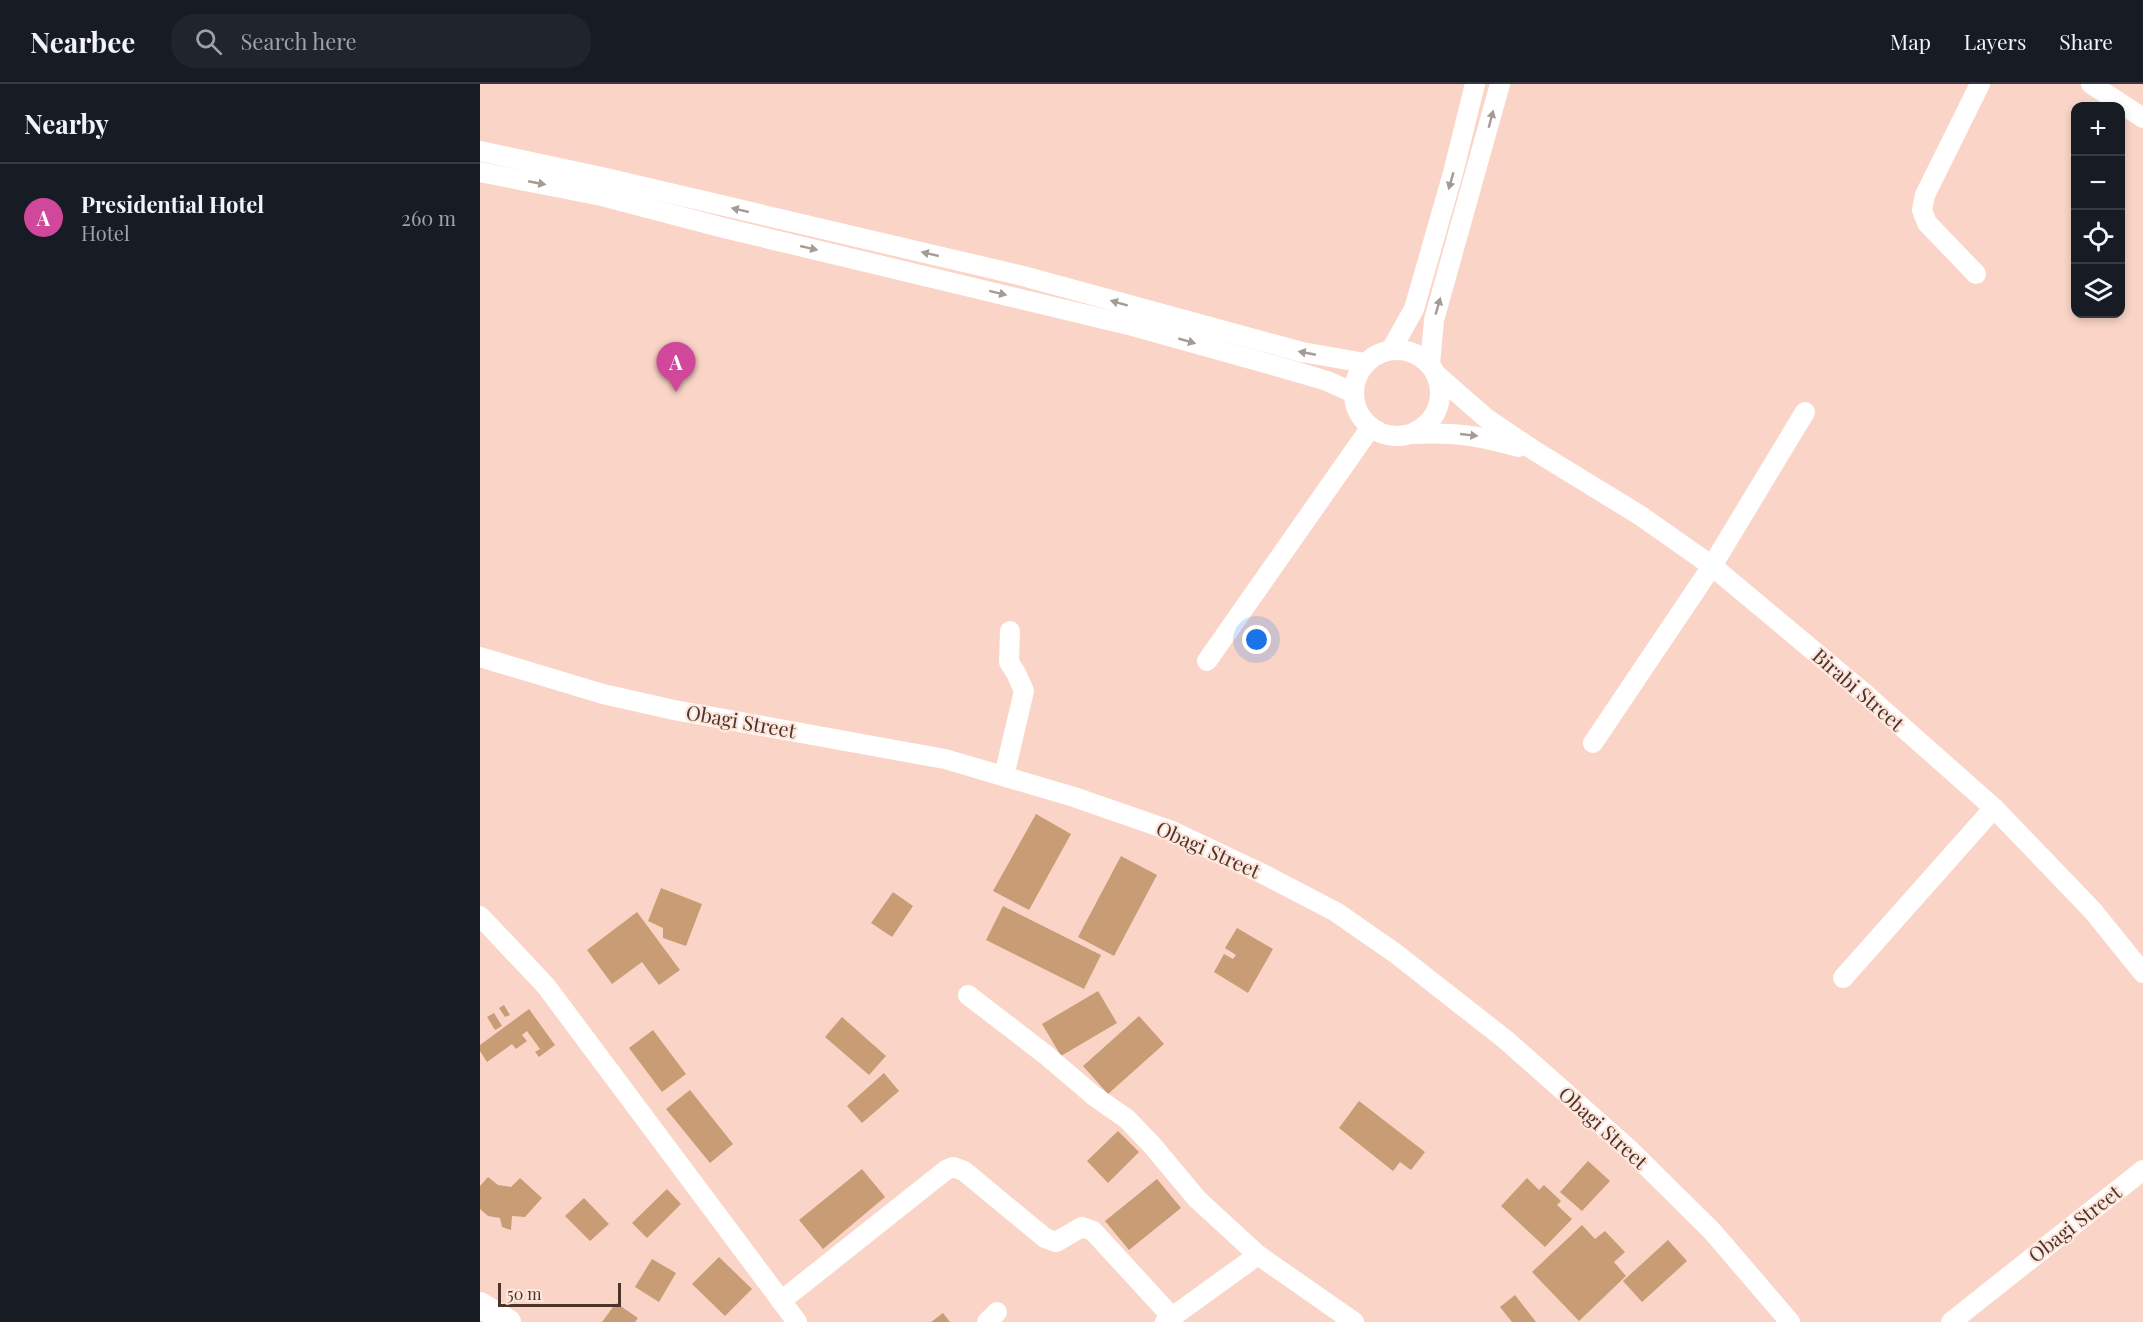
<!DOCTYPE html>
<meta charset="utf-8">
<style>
body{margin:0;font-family:"Playfair Display",serif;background:#20242c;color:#f1f3f6}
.controls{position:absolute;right:18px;top:18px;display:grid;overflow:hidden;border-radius:12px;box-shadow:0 3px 9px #0003}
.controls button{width:54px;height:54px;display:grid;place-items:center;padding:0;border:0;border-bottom:2px solid #363941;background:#171b24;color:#f1f3f6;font:30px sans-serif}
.scale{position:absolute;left:18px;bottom:15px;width:123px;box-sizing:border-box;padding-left:6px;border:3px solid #4c342b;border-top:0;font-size:16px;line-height:21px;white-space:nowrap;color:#4c342b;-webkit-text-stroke:4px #fee6dc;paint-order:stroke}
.you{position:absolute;left:777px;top:556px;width:21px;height:21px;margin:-15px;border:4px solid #fff;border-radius:50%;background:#1a73e8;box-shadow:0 0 0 9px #1a73e833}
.badge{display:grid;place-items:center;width:39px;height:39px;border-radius:50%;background:#98b6c1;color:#fff;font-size:20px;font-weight:700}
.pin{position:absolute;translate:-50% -50px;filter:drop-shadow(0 2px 3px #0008)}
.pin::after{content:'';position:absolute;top:32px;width:21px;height:18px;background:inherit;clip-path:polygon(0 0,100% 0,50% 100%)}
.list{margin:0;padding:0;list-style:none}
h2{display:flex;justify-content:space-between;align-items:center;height:78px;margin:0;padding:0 24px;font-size:26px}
h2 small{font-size:20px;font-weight:400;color:#9ea1a6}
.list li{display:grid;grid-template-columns:39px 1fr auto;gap:18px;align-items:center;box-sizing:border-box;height:108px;padding:0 24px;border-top:2px solid #363941}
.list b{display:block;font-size:22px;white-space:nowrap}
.list p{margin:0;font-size:20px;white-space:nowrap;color:#9ea1a6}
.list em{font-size:20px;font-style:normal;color:#9ea1a6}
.icon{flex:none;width:33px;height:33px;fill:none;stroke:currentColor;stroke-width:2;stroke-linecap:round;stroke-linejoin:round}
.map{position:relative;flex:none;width:1663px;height:1238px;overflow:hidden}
header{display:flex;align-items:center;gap:36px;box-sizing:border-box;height:84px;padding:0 30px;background:#171b24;border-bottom:2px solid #363941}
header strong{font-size:28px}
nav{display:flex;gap:33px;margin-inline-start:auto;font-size:21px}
.search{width:420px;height:54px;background:#20242c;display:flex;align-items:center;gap:15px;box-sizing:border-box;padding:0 21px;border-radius:24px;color:#9ea1a6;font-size:22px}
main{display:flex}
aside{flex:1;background:#171b24}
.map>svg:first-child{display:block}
</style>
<header>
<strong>Nearbee</strong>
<div class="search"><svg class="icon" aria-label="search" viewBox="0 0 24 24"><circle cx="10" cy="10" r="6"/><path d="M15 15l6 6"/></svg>Search here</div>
<nav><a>Map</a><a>Layers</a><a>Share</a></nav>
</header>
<main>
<aside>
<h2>Nearby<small></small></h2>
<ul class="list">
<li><span class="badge" style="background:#d1479c">A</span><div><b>Presidential Hotel</b><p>Hotel</p></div><em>260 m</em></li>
</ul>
</aside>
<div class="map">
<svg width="1663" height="1238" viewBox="0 0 1663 1238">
<rect width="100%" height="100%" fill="#fad5c7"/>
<!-- building -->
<g fill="#c89c74">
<polygon points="556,730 591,750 549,826 513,807"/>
<polygon points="641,772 677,791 634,872 598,853"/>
<polygon points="181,804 222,820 206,862 183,854 183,844 168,837"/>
<polygon points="413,808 433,822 412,853 391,839"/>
<polygon points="523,822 621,871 604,905 506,856"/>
<polygon points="157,828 200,886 179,901 162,878 132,900 107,866"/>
<polygon points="757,844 793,865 768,909 734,888 744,870 753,875 756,871 745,864"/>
<polygon points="618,907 637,939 581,972 562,940"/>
<polygon points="24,921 30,931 25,933 19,924"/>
<polygon points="49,925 75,961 59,973 55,968 60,965 47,947 42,951 47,957 36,965 32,960 7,978 0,967 0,961"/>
<polygon points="14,929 22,942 15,946 7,933"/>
<polygon points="659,932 684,960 628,1010 603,982"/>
<polygon points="362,933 406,972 389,991 345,953"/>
<polygon points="173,946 206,990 182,1008 149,964"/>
<polygon points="404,989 419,1007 382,1039 367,1022"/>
<polygon points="210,1006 253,1060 230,1079 186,1025"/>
<polygon points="879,1017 945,1068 931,1086 920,1078 913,1087 859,1044"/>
<polygon points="638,1047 659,1068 628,1099 607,1077"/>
<polygon points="1108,1077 1130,1097 1102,1127 1080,1108"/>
<polygon points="382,1085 405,1113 343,1165 319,1136"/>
<polygon points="8,1093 18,1101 31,1103 40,1094 62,1114 45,1133 32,1132 31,1146 22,1143 20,1134 8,1132 0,1125 0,1102"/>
<polygon points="1047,1094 1059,1106 1064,1101 1081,1117 1077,1121 1092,1135 1065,1163 1021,1122"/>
<polygon points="677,1095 701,1124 649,1166 625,1137"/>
<polygon points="187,1105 201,1120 167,1154 152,1139"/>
<polygon points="104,1114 129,1140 110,1157 85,1132"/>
<polygon points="1102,1141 1115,1155 1125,1147 1145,1168 1134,1178 1146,1192 1099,1237 1052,1188"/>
<polygon points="1188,1156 1207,1177 1162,1218 1143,1197"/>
<polygon points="239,1173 272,1205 245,1232 212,1200"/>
<polygon points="172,1175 196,1189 179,1218 155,1203"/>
<polygon points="1035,1211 1056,1238 1032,1238 1020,1223"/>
<polygon points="136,1219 158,1234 155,1238 122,1238"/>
<polygon points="463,1229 470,1238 451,1238"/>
</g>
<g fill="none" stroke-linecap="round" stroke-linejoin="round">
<!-- minor -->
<g stroke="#fff" stroke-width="20">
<polyline points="1611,0 1663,34"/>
<polyline points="0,67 126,94 543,192 822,268 885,279"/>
<polyline points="0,88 122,112 244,144 653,242 817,288 847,297 874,309"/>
<polyline points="1496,190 1447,139 1442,126 1445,111 1500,0"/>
<circle cx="917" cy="309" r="43"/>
<polyline points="911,266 934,225 973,89 995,0"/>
<polyline points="950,280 954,236 1020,0"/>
<polyline points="958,292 1006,334 1055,367 1161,432 1232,482 1384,609 1514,724 1613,827 1663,889"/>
<path d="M931,350C974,348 997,351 1038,363"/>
<polyline points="0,573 123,610 194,626 465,675 594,713 692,747 787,792 856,828 915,869 1026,956 1151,1067 1232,1147 1310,1238"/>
<polyline points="727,577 891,343"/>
<polyline points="1113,659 1232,482 1325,328"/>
<polyline points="524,692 544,607 536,589 529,578 530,547"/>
<polyline points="0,832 66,902 317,1238"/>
<polyline points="1363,894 1514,724"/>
<polyline points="488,911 566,971 614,1012 647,1035 672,1061 717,1115 778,1171 874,1238"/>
<polyline points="301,1217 466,1086 473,1083 484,1087 565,1154 576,1158 602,1143 613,1147 692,1233"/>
<polyline points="507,1238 517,1228"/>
<polyline points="685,1238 778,1171"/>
<polyline points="1471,1238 1663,1086"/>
</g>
<!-- major -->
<polyline stroke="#fff" stroke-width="26" points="0,1221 28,1238"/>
</g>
<!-- one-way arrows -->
<defs><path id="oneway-solid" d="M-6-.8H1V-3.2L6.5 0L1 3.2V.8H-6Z" transform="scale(1.5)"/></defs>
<g fill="#a69a95">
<use href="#oneway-solid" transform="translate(1011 35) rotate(-75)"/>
<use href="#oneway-solid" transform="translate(971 97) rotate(106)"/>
<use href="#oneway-solid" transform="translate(57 99) rotate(11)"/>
<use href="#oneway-solid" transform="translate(260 126) rotate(-167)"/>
<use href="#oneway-solid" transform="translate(329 164) rotate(13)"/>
<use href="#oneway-solid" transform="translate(450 170) rotate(-167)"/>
<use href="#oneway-solid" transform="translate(518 209) rotate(14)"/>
<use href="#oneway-solid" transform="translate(639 219) rotate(-164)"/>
<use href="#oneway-solid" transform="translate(958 222) rotate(-74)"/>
<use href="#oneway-solid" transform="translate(707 257) rotate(16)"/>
<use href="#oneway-solid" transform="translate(827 269) rotate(-169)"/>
<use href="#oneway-solid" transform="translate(989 351) rotate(6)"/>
</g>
<g text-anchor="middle" stroke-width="4.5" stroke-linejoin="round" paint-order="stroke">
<!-- street labels -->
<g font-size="20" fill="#4c342b" stroke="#fee6dc">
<text transform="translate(1378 606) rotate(41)" y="7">Birabi Street</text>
<text transform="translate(261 638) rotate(10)" y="7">Obagi Street</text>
<text transform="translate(728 766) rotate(24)" y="7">Obagi Street</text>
<text transform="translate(1123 1044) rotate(42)" y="7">Obagi Street</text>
<text transform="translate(1595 1140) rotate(-38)" y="7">Obagi Street</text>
</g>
</g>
</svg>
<div class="controls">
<button>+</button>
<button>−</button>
<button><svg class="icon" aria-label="locate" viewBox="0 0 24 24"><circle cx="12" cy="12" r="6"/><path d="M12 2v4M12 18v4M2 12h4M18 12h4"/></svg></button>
<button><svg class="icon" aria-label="layers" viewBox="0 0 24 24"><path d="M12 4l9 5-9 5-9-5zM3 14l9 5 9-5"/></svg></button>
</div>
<div class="scale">50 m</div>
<div class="you"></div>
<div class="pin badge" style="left:196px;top:308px;background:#d1479c">A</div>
</div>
</main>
